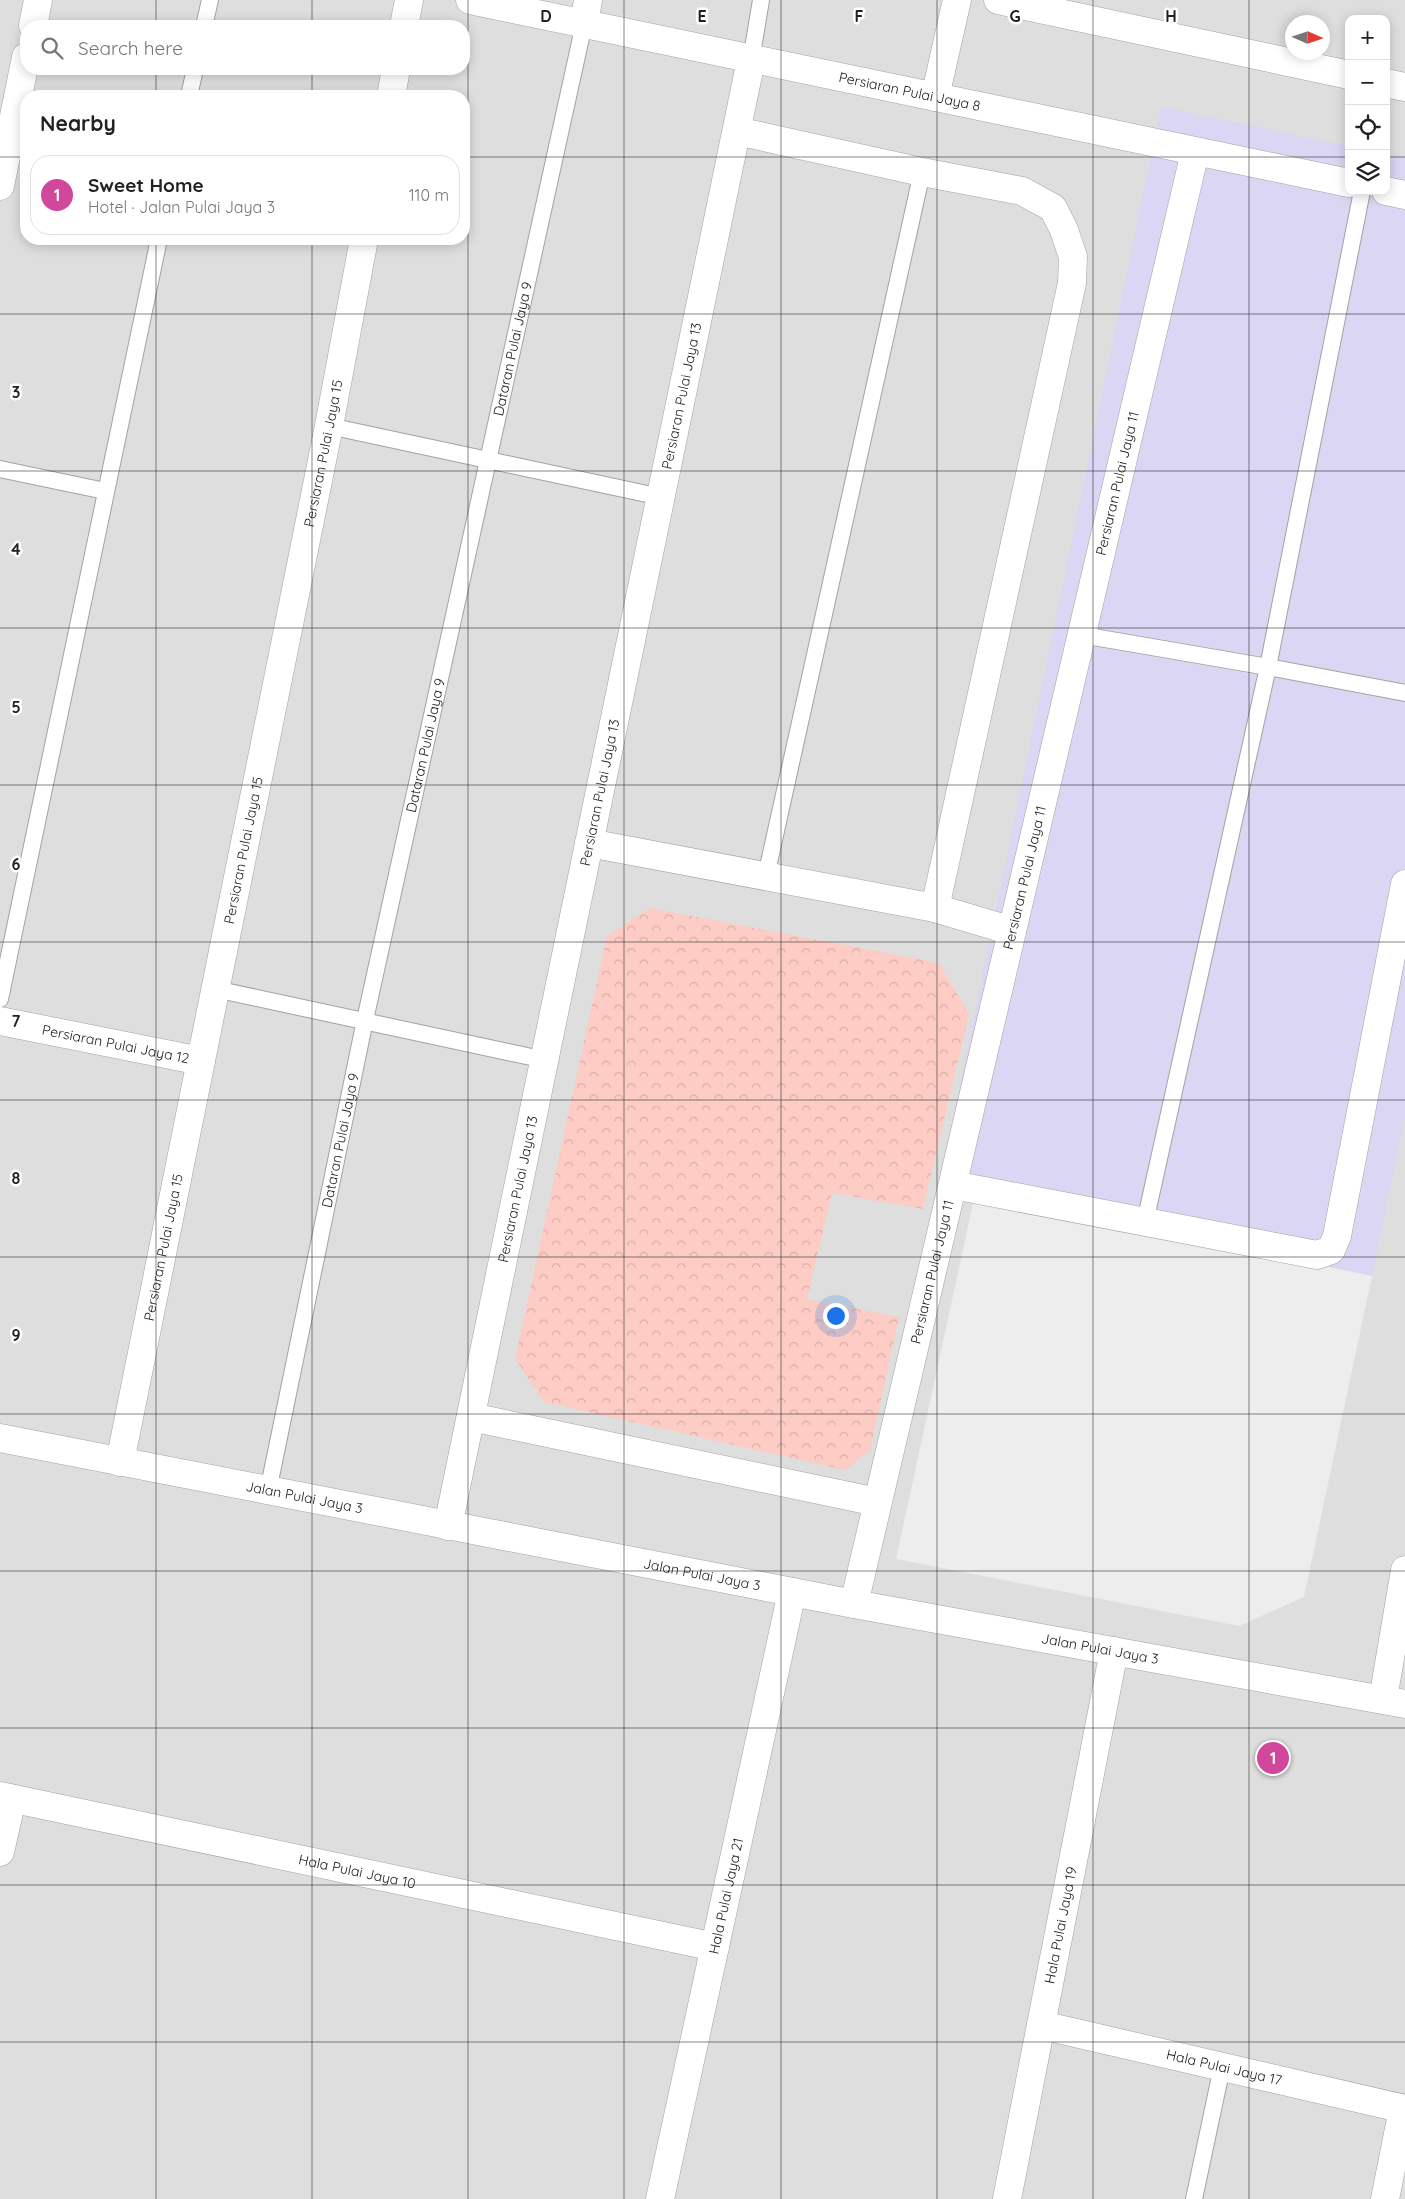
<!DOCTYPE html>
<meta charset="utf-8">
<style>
body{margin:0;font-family:Quicksand,sans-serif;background:#f6f6f6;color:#222}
.controls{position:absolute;right:15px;top:15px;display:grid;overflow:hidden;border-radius:10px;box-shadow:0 2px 12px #0003}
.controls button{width:45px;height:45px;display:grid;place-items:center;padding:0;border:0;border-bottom:1px solid #e0e0e0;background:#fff;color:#222;font:25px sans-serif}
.compass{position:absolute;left:1285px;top:15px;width:45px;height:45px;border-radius:50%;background:#fff;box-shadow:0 2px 12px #0003;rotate:93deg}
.you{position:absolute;left:835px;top:1315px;width:18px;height:18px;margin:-12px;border:4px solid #fff;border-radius:50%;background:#1a73e8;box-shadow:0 0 0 8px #1a73e833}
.badge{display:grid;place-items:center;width:32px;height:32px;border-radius:50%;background:#2563eb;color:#fff;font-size:16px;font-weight:700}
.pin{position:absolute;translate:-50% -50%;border:2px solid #fff;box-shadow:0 1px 5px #0006}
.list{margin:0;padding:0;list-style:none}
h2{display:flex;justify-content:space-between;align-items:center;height:65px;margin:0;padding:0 20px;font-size:21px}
h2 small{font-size:16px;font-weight:400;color:#767676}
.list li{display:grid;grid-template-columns:32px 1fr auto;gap:15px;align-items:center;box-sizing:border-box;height:80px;margin:0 10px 10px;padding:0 10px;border:1px solid #e0e0e0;border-radius:20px}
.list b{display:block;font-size:19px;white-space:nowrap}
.list p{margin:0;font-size:16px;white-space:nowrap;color:#767676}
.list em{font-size:16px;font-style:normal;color:#767676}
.icon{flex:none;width:28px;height:28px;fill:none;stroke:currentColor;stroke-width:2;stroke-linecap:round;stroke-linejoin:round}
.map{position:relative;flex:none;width:1405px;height:2199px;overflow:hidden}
.search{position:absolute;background:#fff;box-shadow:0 2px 12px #0003;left:20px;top:20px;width:450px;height:55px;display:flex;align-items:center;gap:12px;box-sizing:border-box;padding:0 18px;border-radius:20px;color:#767676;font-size:19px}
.panel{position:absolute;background:#fff;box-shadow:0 2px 12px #0003;left:20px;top:90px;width:450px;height:155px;border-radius:20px}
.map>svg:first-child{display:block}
</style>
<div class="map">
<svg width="1405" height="2199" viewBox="0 0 1405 2199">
<defs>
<pattern id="park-crowns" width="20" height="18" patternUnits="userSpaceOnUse" patternTransform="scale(1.25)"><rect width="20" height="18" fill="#fdccc4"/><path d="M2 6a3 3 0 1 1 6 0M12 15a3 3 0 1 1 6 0" fill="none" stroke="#d9afa8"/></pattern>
</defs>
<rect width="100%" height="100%" fill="#efe7f2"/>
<!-- residential -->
<path fill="#dededf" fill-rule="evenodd" d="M0,0H1405V2199H0ZM1349,19H1386V191H1349ZM1292,22H1322V52H1292ZM26,26H464V69H26ZM26,96H464V239H26Z"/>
<!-- commercial -->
<polygon fill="#dad6f3" points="1161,107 1349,146 1349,191 1386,191 1386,153 1405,157 1405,1115 1372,1276 939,1187"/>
<!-- park -->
<polygon fill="url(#park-crowns)" points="650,908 939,963 969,1014 923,1209 832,1193 807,1299 899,1317 870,1450 845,1470 544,1402 515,1359 607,936"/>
<!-- parking -->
<polygon fill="#ededed" points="975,1194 1372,1276 1304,1597 1239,1626 896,1559"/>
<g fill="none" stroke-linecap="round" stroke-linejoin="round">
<!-- lane casing -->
<g stroke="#a2a2a2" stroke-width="18">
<g id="lane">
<polyline points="204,26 210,0"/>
<polyline points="751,60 761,0"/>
<polyline points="189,96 195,69"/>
<polyline points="329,426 661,497"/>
<polyline points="0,469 105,491"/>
<polyline points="1082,635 1268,667 1405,693"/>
<polyline points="766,876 922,172"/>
<polyline points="215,989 545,1060"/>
<polyline points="0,999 159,239"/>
<polyline points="1145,1222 1268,667 1362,191"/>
<path id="s1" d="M268,1491L365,1020L584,24"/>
<polyline points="1194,2199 1222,2067"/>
</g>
</g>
<!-- street casing -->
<g stroke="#a2a2a2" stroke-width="29">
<g id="street">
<path id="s2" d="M470,0L1349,183"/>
<polyline points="998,0 1349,75"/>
<polyline points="584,24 588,0"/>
<polyline points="33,26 38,0"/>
<polyline points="404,26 409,0"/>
<polyline points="1386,83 1405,87"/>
<polyline points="391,96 396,69"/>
<polyline points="935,97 957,0"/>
<polyline points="737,131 922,172 1022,191 1053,208 1064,230 1073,257 1072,283 935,908"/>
<polyline points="0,186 26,57"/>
<polyline points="1386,191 1405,195"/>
<polyline points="589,843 935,908 1012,931"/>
<path id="s3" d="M0,1021L201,1061"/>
<polyline points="953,1185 1317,1255 1331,1250 1337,1236 1405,884"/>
<polyline points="471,1417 877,1502"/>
<path id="s4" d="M0,1438L854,1604L1405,1704"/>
<path id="s5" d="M120,1462L329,426L364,239"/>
<path id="s6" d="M448,1526L751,60"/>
<path id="s7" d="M854,1604L1195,152"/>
<polyline points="1383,1699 1405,1570"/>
<path id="s8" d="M0,1796L715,1947"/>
<polyline points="0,1852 12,1799"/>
<path id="s9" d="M1041,2025L1405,2109"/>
<path id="s10" d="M660,2199L792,1592"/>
<path id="s11" d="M1007,2199L1114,1651"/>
<polyline points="1385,2199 1403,2109"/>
</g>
</g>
<!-- lane -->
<use href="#lane" stroke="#fff" stroke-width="16"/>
<!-- street -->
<use href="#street" stroke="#fff" stroke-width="28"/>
</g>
<!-- grid -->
<path fill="none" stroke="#212121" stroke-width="1" stroke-opacity="0.55" d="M156,0V26M312,0V26M468,0V2199M624,0V2199M781,0V2199M937,0V2199M1093,0V2199M1249,0V2199M156,69V96M312,69V96M0,157H26M464,157H1349M1386,157H1405M156,239V2199M312,239V2199M0,314H1405M0,471H1405M0,628H1405M0,785H1405M0,942H1405M0,1100H1405M0,1257H1405M0,1414H1405M0,1571H1405M0,1728H1405M0,1885H1405M0,2042H1405"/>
<g text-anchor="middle" stroke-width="5" stroke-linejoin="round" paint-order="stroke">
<!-- street labels -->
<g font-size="14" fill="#212121" stroke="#fff">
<text dy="5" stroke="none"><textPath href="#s2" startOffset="449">Persiaran Pulai Jaya 8</textPath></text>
<text dy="5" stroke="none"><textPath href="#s1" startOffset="1168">Dataran Pulai Jaya 9</textPath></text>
<text dy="5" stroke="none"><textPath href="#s6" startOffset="1154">Persiaran Pulai Jaya 13</textPath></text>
<text dy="5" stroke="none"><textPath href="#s5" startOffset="1029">Persiaran Pulai Jaya 15</textPath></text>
<text dy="5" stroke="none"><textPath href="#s7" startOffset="1151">Persiaran Pulai Jaya 11</textPath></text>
<text dy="5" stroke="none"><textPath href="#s1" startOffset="762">Dataran Pulai Jaya 9</textPath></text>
<text dy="5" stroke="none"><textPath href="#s6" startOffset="749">Persiaran Pulai Jaya 13</textPath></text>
<text dy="5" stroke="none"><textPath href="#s5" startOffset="624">Persiaran Pulai Jaya 15</textPath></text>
<text dy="5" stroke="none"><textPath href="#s7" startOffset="746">Persiaran Pulai Jaya 11</textPath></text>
<text dy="5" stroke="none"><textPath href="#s3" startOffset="118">Persiaran Pulai Jaya 12</textPath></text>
<text dy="5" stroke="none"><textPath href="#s1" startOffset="358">Dataran Pulai Jaya 9</textPath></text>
<text dy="5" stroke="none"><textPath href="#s6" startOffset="344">Persiaran Pulai Jaya 13</textPath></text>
<text dy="5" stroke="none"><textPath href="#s5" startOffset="219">Persiaran Pulai Jaya 15</textPath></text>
<text dy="5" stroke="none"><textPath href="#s7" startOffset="341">Persiaran Pulai Jaya 11</textPath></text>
<text dy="5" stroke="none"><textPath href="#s4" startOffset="310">Jalan Pulai Jaya 3</textPath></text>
<text dy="5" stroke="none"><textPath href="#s4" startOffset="715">Jalan Pulai Jaya 3</textPath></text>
<text dy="5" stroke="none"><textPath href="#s4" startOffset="1120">Jalan Pulai Jaya 3</textPath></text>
<text dy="5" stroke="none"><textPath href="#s8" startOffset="365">Hala Pulai Jaya 10</textPath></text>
<text dy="5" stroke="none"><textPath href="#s10" startOffset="310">Hala Pulai Jaya 21</textPath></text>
<text dy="5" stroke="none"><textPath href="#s11" startOffset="279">Hala Pulai Jaya 19</textPath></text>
<text dy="5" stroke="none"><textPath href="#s9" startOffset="188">Hala Pulai Jaya 17</textPath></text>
</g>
</g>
<g font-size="16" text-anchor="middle" font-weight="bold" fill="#212121" stroke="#fff" stroke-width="5" stroke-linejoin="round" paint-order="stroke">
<text x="546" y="22">D</text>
<text x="702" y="22">E</text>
<text x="859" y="22">F</text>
<text x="1015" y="22">G</text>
<text x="1171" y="22">H</text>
<text x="16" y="398">3</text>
<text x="16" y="555">4</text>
<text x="16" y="713">5</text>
<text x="16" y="870">6</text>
<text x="16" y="1027">7</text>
<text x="16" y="1184">8</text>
<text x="16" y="1341">9</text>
</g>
</svg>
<div class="controls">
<button>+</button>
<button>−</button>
<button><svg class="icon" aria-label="locate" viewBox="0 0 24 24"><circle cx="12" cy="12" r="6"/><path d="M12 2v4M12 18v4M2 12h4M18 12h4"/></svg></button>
<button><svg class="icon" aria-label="layers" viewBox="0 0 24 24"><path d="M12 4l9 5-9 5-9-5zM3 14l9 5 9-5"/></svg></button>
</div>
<svg class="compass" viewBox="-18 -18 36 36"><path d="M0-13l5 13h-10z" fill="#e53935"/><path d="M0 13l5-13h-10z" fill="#767676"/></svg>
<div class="you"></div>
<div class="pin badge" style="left:1273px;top:1758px;background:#d1479c">1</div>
<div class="search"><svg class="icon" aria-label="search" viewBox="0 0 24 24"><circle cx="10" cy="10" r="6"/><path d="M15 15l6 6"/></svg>Search here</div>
<section class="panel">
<h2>Nearby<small></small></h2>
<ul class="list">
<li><span class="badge" style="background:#d1479c">1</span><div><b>Sweet Home</b><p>Hotel · Jalan Pulai Jaya 3</p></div><em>110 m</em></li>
</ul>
</section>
</div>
